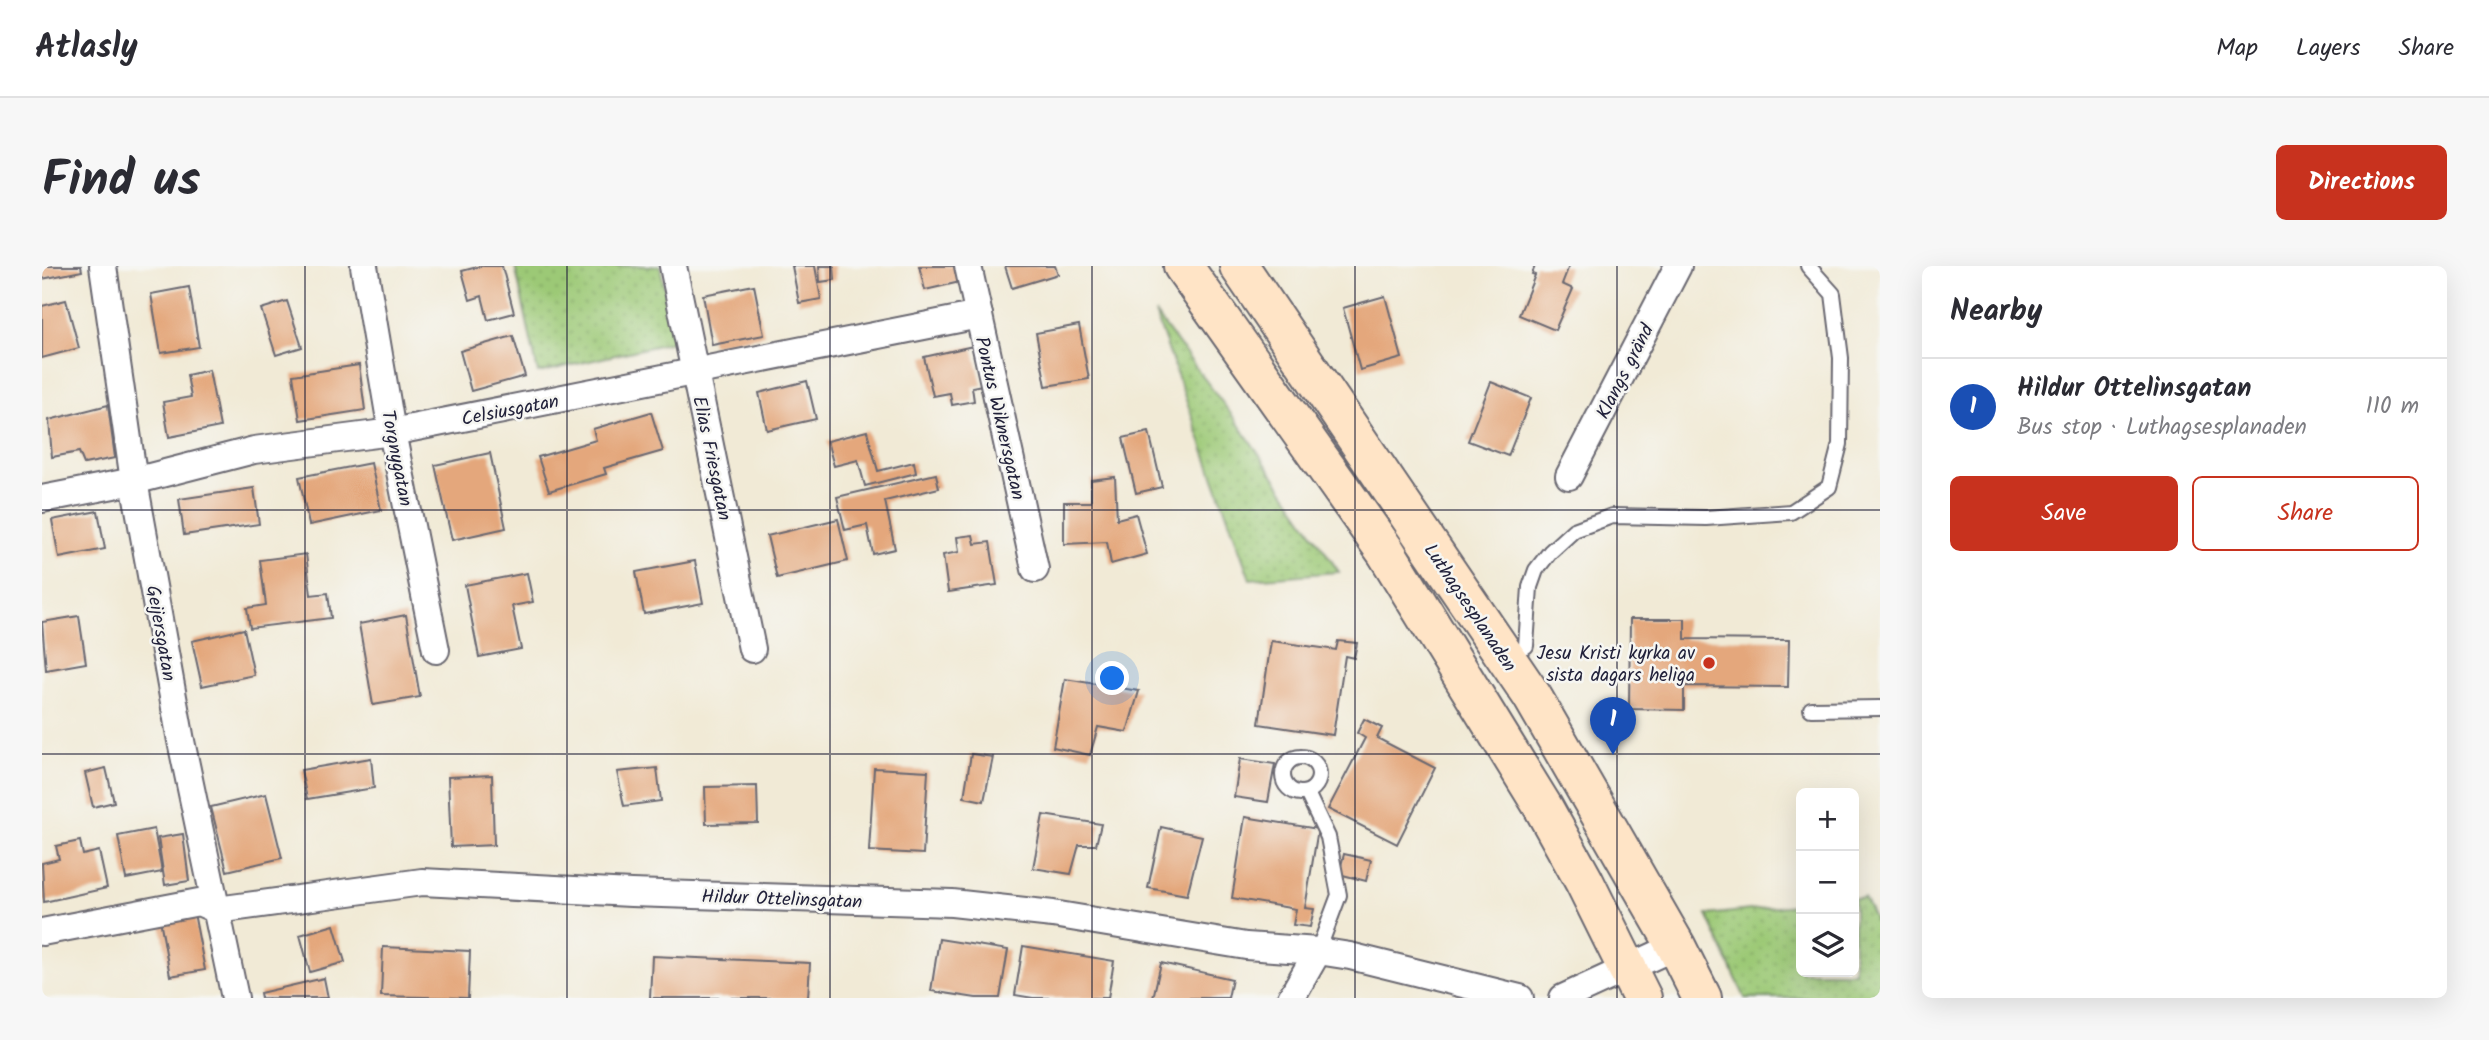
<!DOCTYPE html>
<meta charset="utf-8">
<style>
body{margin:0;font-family:Kalam,sans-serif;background:#f7f7f7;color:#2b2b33}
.controls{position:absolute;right:21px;bottom:21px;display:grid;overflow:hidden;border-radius:10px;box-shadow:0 7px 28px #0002}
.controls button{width:63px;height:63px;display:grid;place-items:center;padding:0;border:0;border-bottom:2px solid #e1e1e2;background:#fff;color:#2b2b33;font:35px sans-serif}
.you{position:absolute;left:1071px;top:413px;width:24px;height:24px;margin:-18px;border:5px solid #fff;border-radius:50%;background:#1a73e8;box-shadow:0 0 0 10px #1a73e833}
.badge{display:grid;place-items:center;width:46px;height:46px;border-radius:50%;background:#c8321e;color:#fff;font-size:23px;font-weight:700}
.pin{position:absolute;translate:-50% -58px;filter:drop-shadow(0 2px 4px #0008)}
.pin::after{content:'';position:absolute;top:37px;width:24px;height:21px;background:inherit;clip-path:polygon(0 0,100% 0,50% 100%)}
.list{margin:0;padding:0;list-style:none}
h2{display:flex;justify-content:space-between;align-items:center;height:91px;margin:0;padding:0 28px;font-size:30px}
h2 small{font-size:23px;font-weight:400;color:#7c7c81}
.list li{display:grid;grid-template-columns:46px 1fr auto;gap:21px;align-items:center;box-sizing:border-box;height:98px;padding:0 28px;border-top:2px solid #e1e1e2}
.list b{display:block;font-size:26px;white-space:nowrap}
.list p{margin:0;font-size:23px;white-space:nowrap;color:#7c7c81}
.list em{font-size:23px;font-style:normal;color:#7c7c81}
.actions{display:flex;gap:14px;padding:21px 28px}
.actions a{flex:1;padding:16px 0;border:2px solid #c8321e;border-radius:10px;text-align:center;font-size:24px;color:#c8321e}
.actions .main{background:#c8321e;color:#fff}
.icon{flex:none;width:38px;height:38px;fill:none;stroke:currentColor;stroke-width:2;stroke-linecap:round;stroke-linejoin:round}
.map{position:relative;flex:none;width:1838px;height:732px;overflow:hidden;border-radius:10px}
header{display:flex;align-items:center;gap:42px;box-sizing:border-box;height:98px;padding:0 35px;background:#fff;border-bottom:2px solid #e1e1e2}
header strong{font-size:33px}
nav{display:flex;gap:38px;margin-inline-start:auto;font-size:24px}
.intro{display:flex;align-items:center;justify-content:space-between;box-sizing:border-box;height:168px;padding:0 42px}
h1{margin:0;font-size:49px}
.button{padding:18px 32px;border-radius:10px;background:#c8321e;color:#fff;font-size:24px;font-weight:700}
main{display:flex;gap:42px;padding:0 42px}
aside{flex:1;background:#fff;border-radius:10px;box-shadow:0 7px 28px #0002}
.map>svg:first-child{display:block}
</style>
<header>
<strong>Atlasly</strong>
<nav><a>Map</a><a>Layers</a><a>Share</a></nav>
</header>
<div class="intro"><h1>Find us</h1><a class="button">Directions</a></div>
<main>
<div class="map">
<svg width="1838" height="732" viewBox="0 0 1838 732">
<defs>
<pattern id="grass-dots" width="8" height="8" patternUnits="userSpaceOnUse" patternTransform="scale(1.75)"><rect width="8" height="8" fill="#9cc976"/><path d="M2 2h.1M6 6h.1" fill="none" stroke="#86ac67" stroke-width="1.8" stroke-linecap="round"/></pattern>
</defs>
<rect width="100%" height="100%" fill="#f6f6f2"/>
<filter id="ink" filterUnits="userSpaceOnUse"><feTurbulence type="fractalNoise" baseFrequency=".0143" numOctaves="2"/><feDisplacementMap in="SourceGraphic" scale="14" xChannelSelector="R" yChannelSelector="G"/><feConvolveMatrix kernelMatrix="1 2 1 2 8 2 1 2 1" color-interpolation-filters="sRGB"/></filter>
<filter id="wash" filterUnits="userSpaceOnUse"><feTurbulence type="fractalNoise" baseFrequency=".00686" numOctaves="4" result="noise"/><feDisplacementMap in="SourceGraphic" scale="28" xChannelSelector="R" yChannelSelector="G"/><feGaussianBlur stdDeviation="1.57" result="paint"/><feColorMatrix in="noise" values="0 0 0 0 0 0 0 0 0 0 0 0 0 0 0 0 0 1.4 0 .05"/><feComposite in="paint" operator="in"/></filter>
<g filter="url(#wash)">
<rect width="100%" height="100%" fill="#f1ead6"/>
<!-- grass -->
<g fill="url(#grass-dots)" stroke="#5f7658" stroke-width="2">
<polygon points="473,0 618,0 634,75 496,107"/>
<polygon points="1113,47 1198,160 1297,306 1208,313"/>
<polygon points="1822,632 1838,664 1838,732 1703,732 1665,649 1759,638 1759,706 1812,706 1812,633"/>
</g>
<g id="blocks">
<!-- building -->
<g fill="#e4a77c">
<polygon points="0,0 39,0 40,5 0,13"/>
<polygon points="439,0 460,0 472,47 446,54 440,30 428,34 420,5"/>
<polygon points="750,0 773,0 779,33 757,37"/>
<polygon points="777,0 792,0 793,14 778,16"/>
<polygon points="877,0 914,0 918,16 883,24"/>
<polygon points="963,0 1013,0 1016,8 970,22"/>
<polygon points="1493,0 1527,0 1520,18 1531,23 1513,64 1477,49 1493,9 1490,8"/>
<polygon points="712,19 722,69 670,79 661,29"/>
<polygon points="147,21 157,81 119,87 109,28"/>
<polygon points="1343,30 1360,92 1318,104 1301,42"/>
<polygon points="24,34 37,82 0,92 0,40"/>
<polygon points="245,35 260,81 234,89 219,43"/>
<polygon points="1037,59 1047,113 1004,120 994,67"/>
<polygon points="471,70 483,110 429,125 418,85"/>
<polygon points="931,80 940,119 930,121 932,135 910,139 908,127 891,130 882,91"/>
<polygon points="317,99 323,144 258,154 251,109"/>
<polygon points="167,104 178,161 127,171 121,136 149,131 145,109"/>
<polygon points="765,115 774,153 725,164 717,127"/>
<polygon points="1449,116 1489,132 1466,190 1426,175"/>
<polygon points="66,139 73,192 42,198 37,186 10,191 7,154"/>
<polygon points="609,146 621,185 562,202 564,208 507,225 496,191 554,174 551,163"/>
<polygon points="825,165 836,205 872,196 874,207 823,220 816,194 792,200 785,175"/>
<polygon points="1107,166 1120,221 1094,227 1081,172"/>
<polygon points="448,187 464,262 410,274 393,199"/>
<polygon points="329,197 339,244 267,259 257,211"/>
<polygon points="894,208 897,222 843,235 853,283 831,288 825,259 803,264 795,231"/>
<polygon points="1073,211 1075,253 1094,248 1105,288 1069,298 1065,276 1022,278 1022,236 1049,236 1049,214"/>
<polygon points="212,222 217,258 142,269 137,233"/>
<polygon points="56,245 63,283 17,292 10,254"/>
<polygon points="796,253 806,295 735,312 725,270"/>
<polygon points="931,269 933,278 948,276 955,319 906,326 901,289 917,286 915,271"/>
<polygon points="264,288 269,329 286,327 289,352 208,362 205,342 224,339 218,294"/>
<polygon points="653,295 661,337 602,348 594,306"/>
<polygon points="485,307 491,336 470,340 479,383 437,391 423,319"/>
<polygon points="364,349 378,431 331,439 317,358"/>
<polygon points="37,350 44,397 4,404 0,356"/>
<polygon points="1588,353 1643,353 1643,373 1747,374 1746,421 1642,420 1642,444 1587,443"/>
<polygon points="202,363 212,409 160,420 150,375"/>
<polygon points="1229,375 1294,384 1296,375 1315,377 1312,392 1303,390 1291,469 1217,458"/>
<polygon points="1023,413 1097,425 1085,466 1056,461 1048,489 1011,481"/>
<polygon points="1322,453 1340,462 1335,472 1393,502 1355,578 1286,543 1323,472 1315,467"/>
<polygon points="929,488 951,491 942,535 922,531"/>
<polygon points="329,492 332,522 265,533 259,504"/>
<polygon points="1198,493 1233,498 1226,536 1192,531"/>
<polygon points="64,502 72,536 51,541 43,507"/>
<polygon points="615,502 619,535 582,540 575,506"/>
<polygon points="832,502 886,505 881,588 827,585"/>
<polygon points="450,509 452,579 409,581 406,511"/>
<polygon points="715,520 716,557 664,558 663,521"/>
<polygon points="224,528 240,592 185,605 169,541"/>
<polygon points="1001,549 1059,558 1054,579 1037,579 1029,608 991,602"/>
<polygon points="1203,551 1276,563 1263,642 1272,643 1268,661 1251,659 1254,643 1190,632"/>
<polygon points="1119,561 1160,570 1145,629 1106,622"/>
<polygon points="112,563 120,606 84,613 76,570"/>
<polygon points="141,568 147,615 123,619 116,572"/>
<polygon points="38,575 41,589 57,585 65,622 2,636 0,597 17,593 14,580"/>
<polygon points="1302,588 1329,594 1324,615 1297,608"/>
<polygon points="152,647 163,704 128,710 118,653"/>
<polygon points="292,659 303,696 268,706 258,669"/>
<polygon points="897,673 966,684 958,732 934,732 889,725"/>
<polygon points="981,680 1072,695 1066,732 991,732 973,729"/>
<polygon points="341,681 428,685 426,732 339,730"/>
<polygon points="610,690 768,697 766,732 608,732"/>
<polygon points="1119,697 1190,713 1186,732 1111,732"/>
<polygon points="282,712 286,732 219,732 218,727"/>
</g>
</g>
</g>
<g filter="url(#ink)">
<use href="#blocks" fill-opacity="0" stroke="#6a6871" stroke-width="2"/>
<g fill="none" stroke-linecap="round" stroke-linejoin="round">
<!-- service casing -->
<g stroke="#6a6871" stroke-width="18">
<g id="service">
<polyline points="1484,380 1488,321 1494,304 1508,286 1532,264 1570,250 1664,252 1749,246 1787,221 1798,178 1799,92 1791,28 1766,0"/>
<polyline points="1769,443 1838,442"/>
<circle cx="1259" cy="509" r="18"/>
<polyline points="1265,527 1286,571 1297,629 1276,685"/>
</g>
</g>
<!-- minor casing -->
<g stroke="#6a6871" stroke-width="30">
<g id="minor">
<polyline points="61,0 92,215 139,475 193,732"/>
<polyline points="322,0 350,166 394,384"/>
<polyline points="631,0 710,383"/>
<polyline points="926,0 993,303"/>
<polyline points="1527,210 1636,0"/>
<polyline points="0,233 92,215 212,184 350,166 937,49"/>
<polyline points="0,666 157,636 175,644 380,616 589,627 910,637 1011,648 1204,680 1276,685 1308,690 1478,732"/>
<polyline points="1249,732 1276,685"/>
<polyline points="1521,732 1634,680"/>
</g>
</g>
<!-- secondary casing -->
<g stroke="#6a6871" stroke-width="42">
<g id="secondary">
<polyline points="1141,0 1344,286 1501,541 1542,615 1600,732"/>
<polyline points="1197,0 1490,430 1634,680 1660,732"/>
</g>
</g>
<!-- service -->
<use href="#service" stroke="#fff" stroke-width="14"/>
<!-- minor -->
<use href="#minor" stroke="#fff" stroke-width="26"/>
<!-- secondary -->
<use href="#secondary" stroke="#ffe4c6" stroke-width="38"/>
</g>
</g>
<!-- grid -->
<path fill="none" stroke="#22223b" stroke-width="2" stroke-opacity="0.55" d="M263,0V732M525,0V732M788,0V732M1050,0V732M1313,0V732M1575,0V732M0,244H1838M0,488H1838"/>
<!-- markers -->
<circle fill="#c8321e" stroke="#f6f6f2" stroke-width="2.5" cx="1667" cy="397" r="7"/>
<g text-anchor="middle" stroke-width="5" stroke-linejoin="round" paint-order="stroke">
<!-- street labels -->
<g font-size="19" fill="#22223b" stroke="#f6f6f2">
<text transform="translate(1582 105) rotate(-63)" y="7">Klangs gränd</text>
<text transform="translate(468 143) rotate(-11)" y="7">Celsiusgatan</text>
<text transform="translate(959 152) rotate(77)" y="7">Pontus Wiknersgatan</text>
<text transform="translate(356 192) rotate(79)" y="7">Torgnygatan</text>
<text transform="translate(671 192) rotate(78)" y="7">Elias Friesgatan</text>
<text transform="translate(1429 341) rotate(56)" y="7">Luthagsesplanaden</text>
<text transform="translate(120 367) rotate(80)" y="7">Geijersgatan</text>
<text transform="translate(740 632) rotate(2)" y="7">Hildur Ottelinsgatan</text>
</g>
<!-- poi labels -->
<g font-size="19" fill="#22223b" stroke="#f6f6f2" text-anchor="end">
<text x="1653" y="393">Jesu Kristi kyrka av<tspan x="1653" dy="22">sista dagars heliga</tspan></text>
</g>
</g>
</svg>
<div class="controls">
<button>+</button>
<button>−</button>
<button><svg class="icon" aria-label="layers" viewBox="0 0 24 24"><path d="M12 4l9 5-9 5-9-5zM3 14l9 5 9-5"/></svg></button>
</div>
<div class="you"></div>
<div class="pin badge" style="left:1571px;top:489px;background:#1a4fb4">1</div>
</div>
<aside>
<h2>Nearby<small></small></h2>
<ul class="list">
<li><span class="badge" style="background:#1a4fb4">1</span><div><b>Hildur Ottelinsgatan</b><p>Bus stop · Luthagsesplanaden</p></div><em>110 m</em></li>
</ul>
<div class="actions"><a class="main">Save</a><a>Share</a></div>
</aside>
</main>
